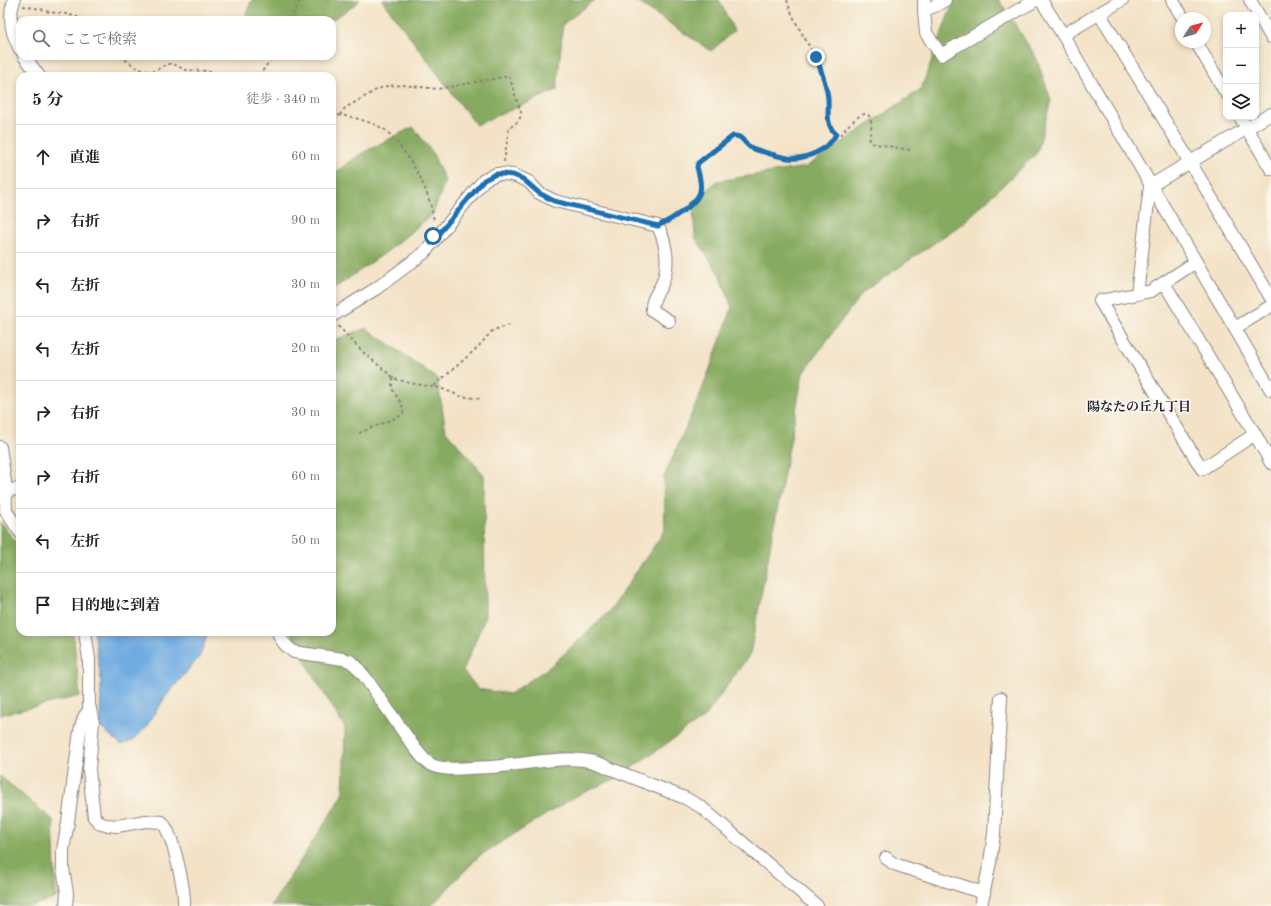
<!DOCTYPE html>
<html lang="ja">
<meta charset="utf-8">
<style>
body{margin:0;font-family:"Old Standard TT","Noto Serif JP",serif;background:#f2f2f2;color:#202124}
.controls{position:absolute;right:12px;top:12px;display:grid;overflow:hidden;border-radius:8px;box-shadow:0 2px 6px #0003}
.controls button{width:36px;height:36px;display:grid;place-items:center;padding:0;border:0;border-bottom:1px solid #e0e0e0;background:#fff;color:#202124;font:20px sans-serif}
.compass{position:absolute;left:1175px;top:12px;width:36px;height:36px;border-radius:50%;background:#fff;box-shadow:0 2px 6px #0003;rotate:54deg}
.stop{position:absolute;width:12px;height:12px;margin:-9px;border:3px solid #1f6fb2;border-radius:50%;background:#fff}
.stop.end{background:#1f6fb2;border-color:#fff;box-shadow:0 1px 4px #0008}
.list{margin:0;padding:0;list-style:none}
h2{display:flex;justify-content:space-between;align-items:center;height:52px;margin:0;padding:0 16px;font-size:17px}
h2 small{font-size:13px;font-weight:400;color:#757577}
.list li{display:grid;grid-template-columns:26px 1fr auto;gap:12px;align-items:center;box-sizing:border-box;height:64px;padding:0 16px;border-top:1px solid #e0e0e0}
.list b{display:block;font-size:15px;white-space:nowrap}
.list em{font-size:13px;font-style:normal;color:#757577}
.icon{flex:none;width:22px;height:22px;fill:none;stroke:currentColor;stroke-width:2;stroke-linecap:round;stroke-linejoin:round}
.map{position:relative;flex:none;width:1271px;height:906px;overflow:hidden}
.search{position:absolute;background:#fff;box-shadow:0 2px 6px #0003;left:16px;top:16px;width:320px;height:44px;display:flex;align-items:center;gap:10px;box-sizing:border-box;padding:0 14px;border-radius:12px;color:#757577;font-size:15px}
.panel{position:absolute;background:#fff;box-shadow:0 2px 6px #0003;left:16px;top:72px;width:320px;height:564px;border-radius:12px}
.map>svg:first-child{display:block}
</style>
<div class="map">
<svg width="1271" height="906" viewBox="0 0 1271 906">
<rect width="100%" height="100%" fill="#fbf7ec"/>
<filter id="ink" filterUnits="userSpaceOnUse"><feTurbulence type="fractalNoise" baseFrequency=".025" numOctaves="2"/><feDisplacementMap in="SourceGraphic" scale="8" xChannelSelector="R" yChannelSelector="G"/><feConvolveMatrix kernelMatrix="1 2 1 2 8 2 1 2 1" color-interpolation-filters="sRGB"/></filter>
<filter id="wash" filterUnits="userSpaceOnUse"><feTurbulence type="fractalNoise" baseFrequency=".012" numOctaves="4" result="noise"/><feDisplacementMap in="SourceGraphic" scale="16" xChannelSelector="R" yChannelSelector="G"/><feGaussianBlur stdDeviation="0.9" result="paint"/><feColorMatrix in="noise" values="0 0 0 0 0 0 0 0 0 0 0 0 0 0 0 0 0 1.4 0 .05"/><feComposite in="paint" operator="in"/></filter>
<g filter="url(#wash)">
<rect width="100%" height="100%" fill="#f3e2c6"/>
<!-- forest -->
<g fill="#86aa5f" stroke="#54664d">
<polygon points="252,0 360,0 355,5 332,20 247,20 246,13"/>
<polygon points="382,0 595,0 563,24 557,90 476,125"/>
<polygon points="635,0 719,0 734,31 711,51"/>
<polygon points="954,0 999,0 1036,57 1051,100 1037,153 963,223 862,293 803,373 750,654 705,717 617,778 576,796 479,856 431,906 271,906 343,795 345,728 311,672 291,632 332,632 332,341 366,328 437,378 446,431 484,475 485,618 463,671 478,689 510,694 551,666 608,613 665,530 664,477 702,390 732,308 721,277 695,237 693,202 717,181 806,167 921,89"/>
<polygon points="413,127 432,152 445,181 433,214 385,253 335,288 332,287 332,175 362,153"/>
<polygon points="0,522 20,547 20,632 73,632 80,696 0,715"/>
<polygon points="0,776 53,820 56,898 31,906 0,906"/>
</g>
<!-- water -->
<polygon fill="#6face1" stroke="#48678e" points="94,632 208,632 200,656 166,696 146,727 134,740 122,745 100,727 101,679"/>
</g>
<g filter="url(#ink)">
<g fill="none" stroke-linecap="round" stroke-linejoin="round">
<!-- minor casing -->
<g stroke="#8a8280" stroke-width="14">
<g id="minor">
<path d="M14,0C8,17 11,33 20,49"/>
<polyline points="924,0 924,10 935,6 945,0"/>
<polyline points="1041,0 1063,35 1271,390"/>
<polyline points="1172,0 1183,18"/>
<polyline points="1250,0 1271,37"/>
<polyline points="924,10 926,33 941,55 1036,0"/>
<polyline points="1099,13 1190,162 1271,298"/>
<polyline points="1063,35 1122,0"/>
<polyline points="1196,42 1226,93"/>
<polyline points="24,56 39,76"/>
<polyline points="1271,114 1150,186 1137,294 1100,301 1202,469 1255,434 1271,463"/>
<polyline points="1240,117 1271,169"/>
<polyline points="1164,283 1255,434"/>
<polyline points="1137,294 1151,291 1196,262"/>
<path d="M332,316L377,288L424,253L484,180L496,174H503L513,175L523,179L529,182L539,193L555,201L658,226C667,245 670,264 662,284C658,292 651,300 652,310L669,321"/>
<polyline points="1235,328 1271,306"/>
<polyline points="0,447 5,482 6,511 20,532"/>
<polyline points="6,490 20,489"/>
<path d="M85,632L89,659V705L93,723L89,770L94,817L101,824L107,825L117,826L146,821L162,822C173,834 185,889 184,906"/>
<path d="M278,632C281,641 286,647 294,652L343,659L350,661L356,666L365,677L414,747C419,753 425,763 434,766C445,770 459,769 470,768C484,768 497,767 510,765C540,762 582,752 609,768L685,798L701,807L817,906"/>
<polyline points="886,858 894,864 984,893"/>
<polyline points="66,906 67,893 63,868 63,850 68,822 80,731 84,717 90,709"/>
<polyline points="981,906 990,862 994,834 1001,698"/>
</g>
</g>
<!-- path -->
<g stroke="#8a8280" stroke-width="2" stroke-dasharray="3 3" stroke-linecap="butt">
<path d="M787,0C796,31 817,51 825,83C826,88 827,93 828,98C830,109 823,133 840,135C844,130 868,101 871,121C873,129 867,136 871,143L910,150"/>
<polyline points="23,6 41,9 49,12 67,14 87,20"/>
<polyline points="290,20 300,0"/>
<polyline points="120,56 139,69 152,72 168,64 173,64 186,70 207,71 220,76"/>
<polyline points="242,76 252,76"/>
<polyline points="259,76 273,56"/>
<path d="M340,115L345,108L378,89L387,86L403,85L438,89L509,76L521,113C521,121 515,124 509,128L504,162"/>
<path d="M332,116C341,114 350,117 359,119C367,122 375,124 382,128C389,132 394,139 399,145C417,168 430,193 434,222"/>
<path d="M668,221C680,213 702,203 700,186C700,180 696,171 698,165C700,157 726,141 733,136C743,135 743,143 750,147C755,150 762,151 767,153C774,155 781,157 789,158C805,160 829,150 836,134"/>
<polyline points="338,326 363,352 395,379 410,383 440,388 460,396 481,399"/>
<polyline points="434,386 477,348 493,330 510,325"/>
<path d="M359,433L400,416L403,413C405,404 394,396 392,387C392,384 393,380 393,377"/>
</g>
<!-- minor -->
<use href="#minor" stroke="#fff" stroke-width="12"/>
</g>
</g>
<g fill="none" stroke-linecap="round" stroke-linejoin="round" filter="url(#ink)">
<!-- route -->
<path stroke="#1f6fb2" stroke-width="5" d="M433,236L431,243L484,180L496,174H503L513,175L523,179L539,193L554,201L658,226C669,221 698,204 700,191C702,184 699,174 697,167L698,163L733,136C743,135 743,143 750,147C755,150 762,151 767,153C774,155 781,157 788,158C805,160 829,150 836,134C825,125 829,112 828,99C827,85 821,70 816,57"/>
</g>
<g text-anchor="middle" stroke-width="4" stroke-linejoin="round" paint-order="stroke">
<!-- neighbourhood labels -->
<g font-size="13" font-weight="bold" fill="#22223b" stroke="#fbf7ec">
<text x="1139" y="411">陽なたの丘九丁目</text>
</g>
</g>
</svg>
<div class="controls">
<button>+</button>
<button>−</button>
<button><svg class="icon" aria-label="layers" viewBox="0 0 24 24"><path d="M12 4l9 5-9 5-9-5zM3 14l9 5 9-5"/></svg></button>
</div>
<svg class="compass" viewBox="-18 -18 36 36"><path d="M0-13l5 13h-10z" fill="#e53935"/><path d="M0 13l5-13h-10z" fill="#757577"/></svg>
<div class="stop" style="left:433px;top:236px"></div>
<div class="stop end" style="left:816px;top:57px"></div>
<div class="search"><svg class="icon" aria-label="search" viewBox="0 0 24 24"><circle cx="10" cy="10" r="6"/><path d="M15 15l6 6"/></svg>ここで検索</div>
<section class="panel">
<h2>5 分<small>徒歩 · 340 m</small></h2>
<ul class="list">
<li><svg class="icon" aria-label="ahead" viewBox="0 0 24 24"><path d="M12 20V5M6 11l6-6 6 6"/></svg><div><b>直進</b></div><em>60 m</em></li>
<li><svg class="icon" aria-label="right" viewBox="0 0 24 24"><path d="M7 20v-9h11M14 6l5 5-5 5"/></svg><div><b>右折</b></div><em>90 m</em></li>
<li><svg class="icon" aria-label="left" viewBox="0 0 24 24"><path d="M17 20v-9H6M10 6l-5 5 5 5"/></svg><div><b>左折</b></div><em>30 m</em></li>
<li><svg class="icon" aria-label="left" viewBox="0 0 24 24"><path d="M17 20v-9H6M10 6l-5 5 5 5"/></svg><div><b>左折</b></div><em>20 m</em></li>
<li><svg class="icon" aria-label="right" viewBox="0 0 24 24"><path d="M7 20v-9h11M14 6l5 5-5 5"/></svg><div><b>右折</b></div><em>30 m</em></li>
<li><svg class="icon" aria-label="right" viewBox="0 0 24 24"><path d="M7 20v-9h11M14 6l5 5-5 5"/></svg><div><b>右折</b></div><em>60 m</em></li>
<li><svg class="icon" aria-label="left" viewBox="0 0 24 24"><path d="M17 20v-9H6M10 6l-5 5 5 5"/></svg><div><b>左折</b></div><em>50 m</em></li>
<li><svg class="icon" aria-label="arrive" viewBox="0 0 24 24"><path d="M6 21V4h12l-3 4 3 4H6"/></svg><div><b>目的地に到着</b></div></li>
</ul>
</section>
</div>
